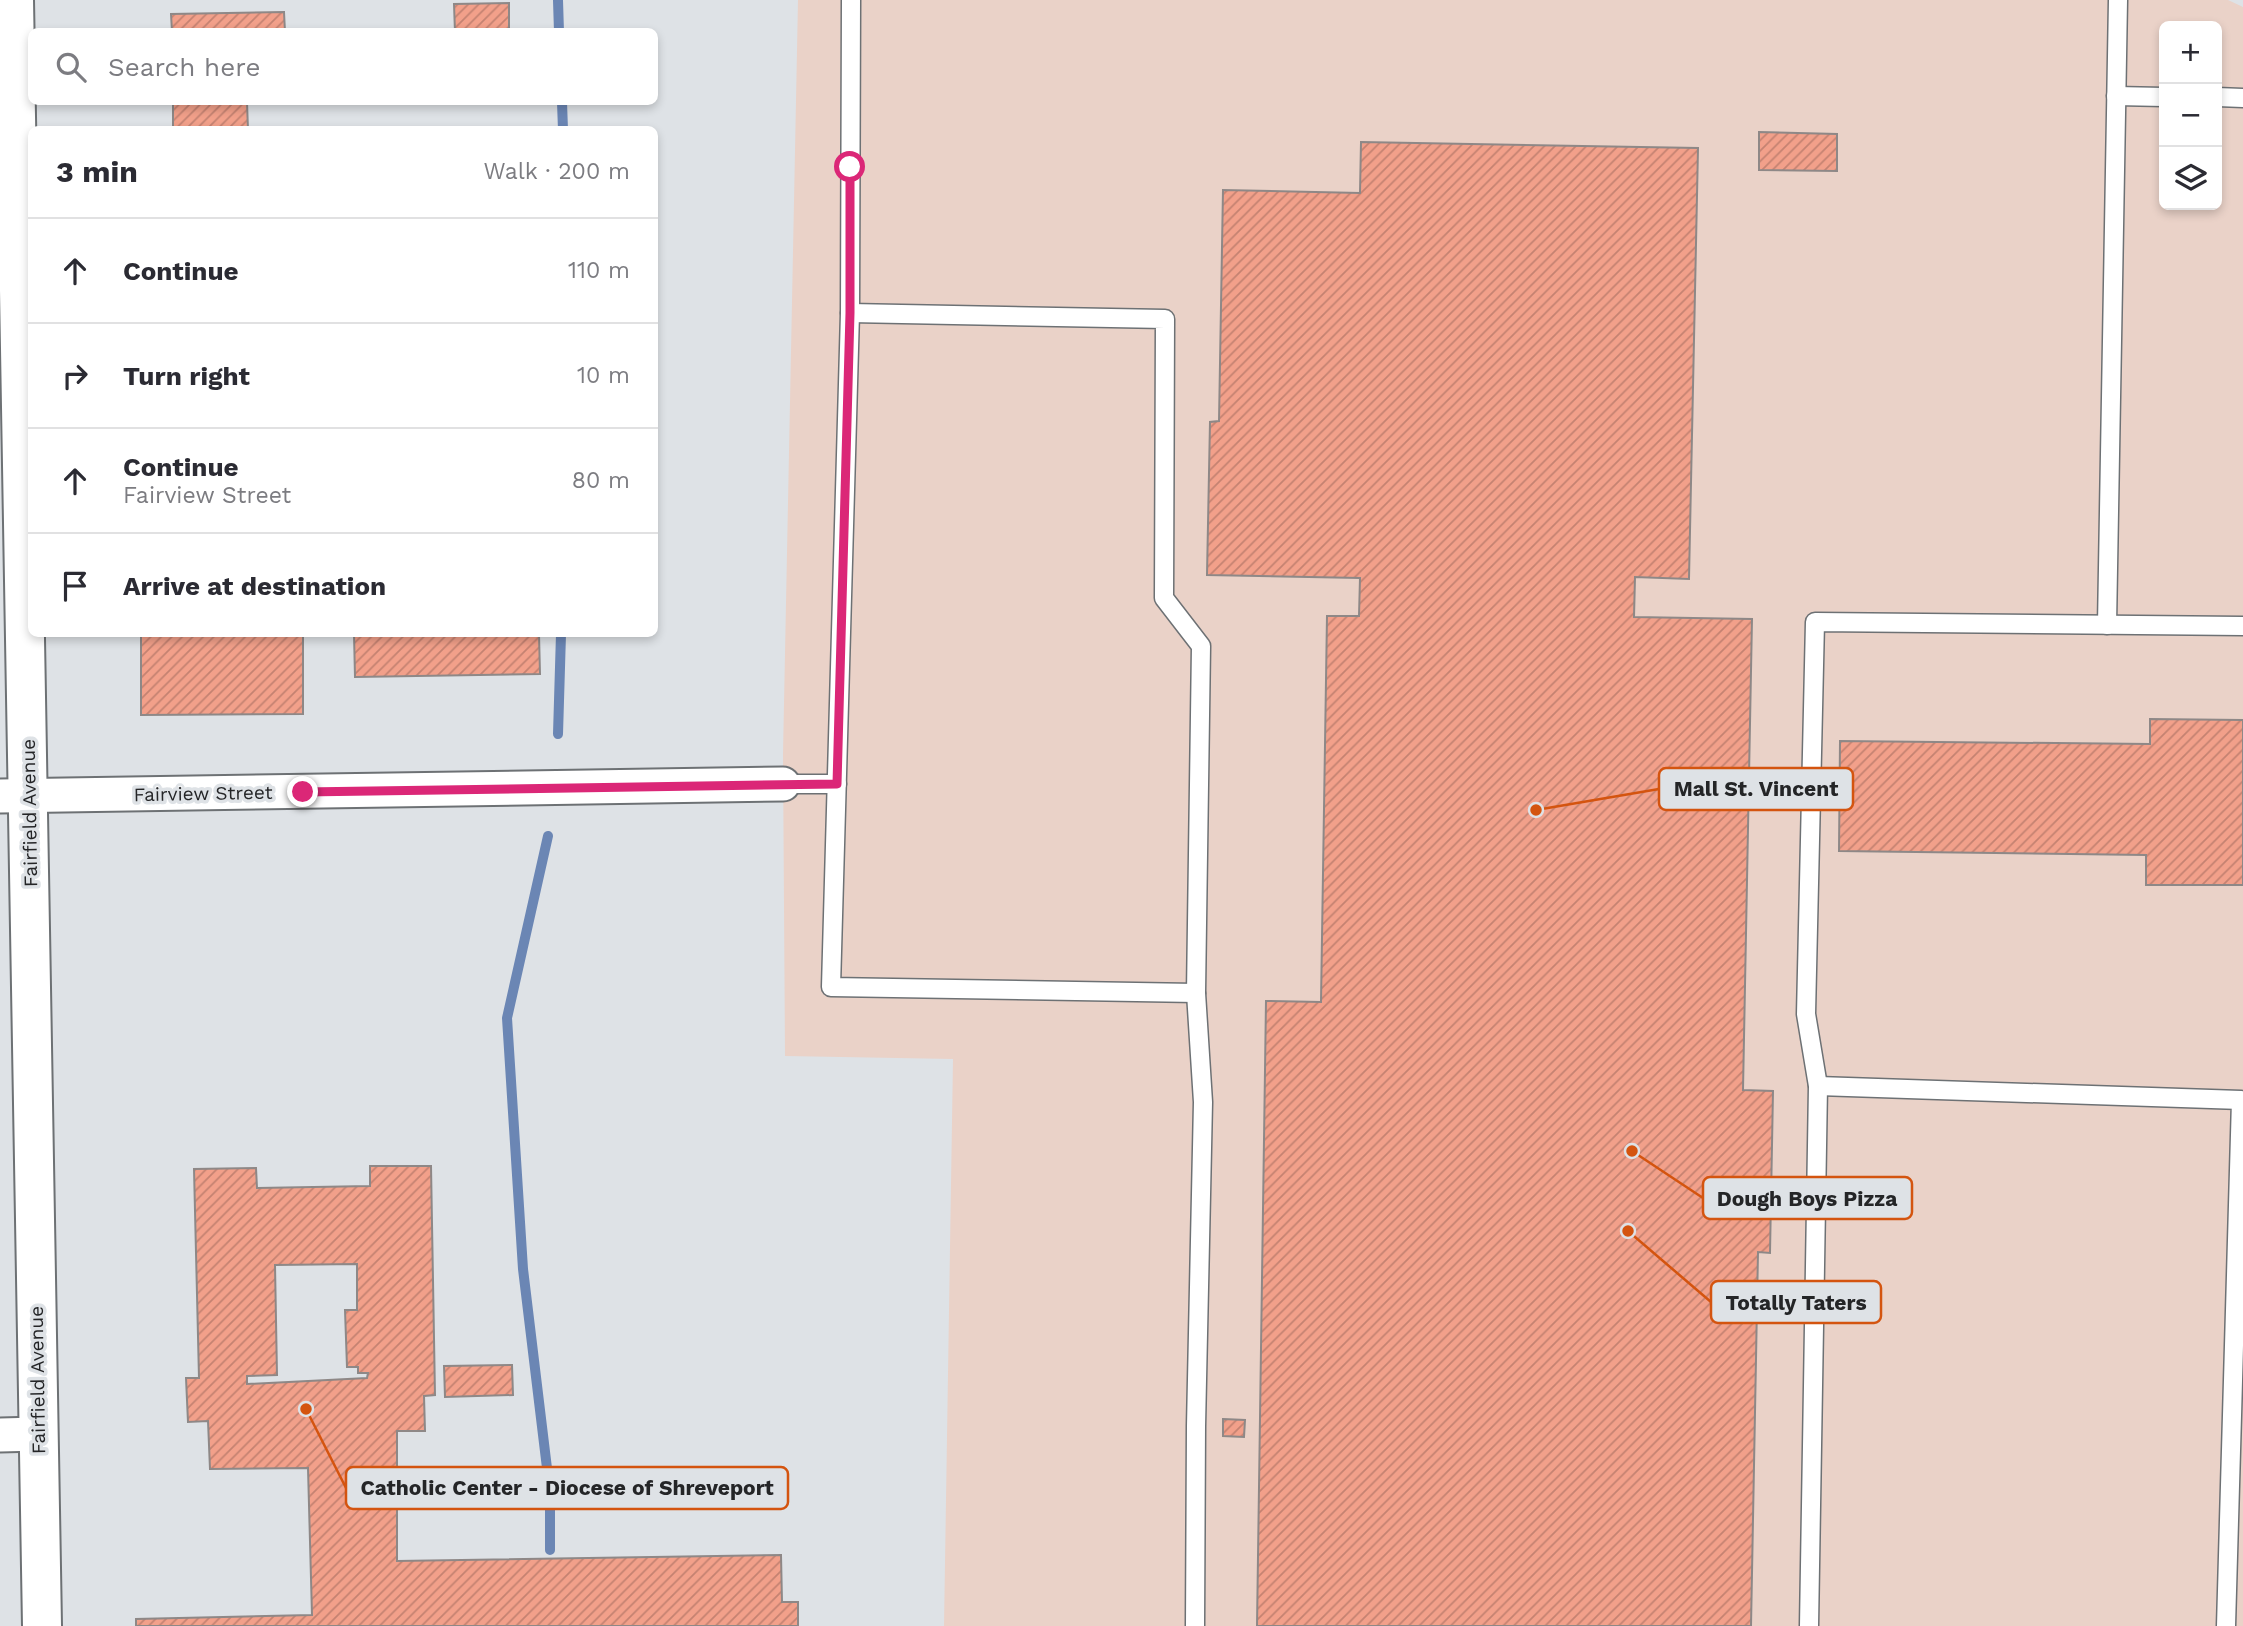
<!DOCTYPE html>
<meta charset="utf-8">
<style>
body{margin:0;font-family:"Work Sans",sans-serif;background:#f7f7f7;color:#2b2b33}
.controls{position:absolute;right:21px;top:21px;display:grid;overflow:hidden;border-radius:10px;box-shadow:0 4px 10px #0003}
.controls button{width:63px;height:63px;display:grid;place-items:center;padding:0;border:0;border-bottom:2px solid #e1e1e2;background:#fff;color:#2b2b33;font:35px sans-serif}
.stop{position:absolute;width:21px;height:21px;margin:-16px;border:5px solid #db2777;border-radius:50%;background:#fff}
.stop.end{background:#db2777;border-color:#fff;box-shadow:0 2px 7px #0008}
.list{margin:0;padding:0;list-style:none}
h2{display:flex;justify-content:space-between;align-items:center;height:91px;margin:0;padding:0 28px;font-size:30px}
h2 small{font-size:23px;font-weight:400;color:#7c7c81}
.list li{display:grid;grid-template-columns:46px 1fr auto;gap:21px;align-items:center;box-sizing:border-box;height:105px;padding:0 28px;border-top:2px solid #e1e1e2}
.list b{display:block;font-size:26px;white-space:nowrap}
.list p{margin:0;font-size:23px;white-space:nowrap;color:#7c7c81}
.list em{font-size:23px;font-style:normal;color:#7c7c81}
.icon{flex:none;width:38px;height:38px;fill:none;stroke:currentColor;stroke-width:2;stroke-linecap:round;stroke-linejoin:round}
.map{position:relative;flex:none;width:2243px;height:1626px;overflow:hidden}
.search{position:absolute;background:#fff;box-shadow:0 4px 10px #0003;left:28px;top:28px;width:630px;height:77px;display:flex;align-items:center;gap:18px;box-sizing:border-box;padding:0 24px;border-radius:10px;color:#7c7c81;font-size:26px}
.panel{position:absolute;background:#fff;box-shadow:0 4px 10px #0003;left:28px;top:126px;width:630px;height:511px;border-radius:10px}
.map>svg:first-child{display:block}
</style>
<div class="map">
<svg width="2243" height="1626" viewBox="0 0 2243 1626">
<defs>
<pattern id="building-hatch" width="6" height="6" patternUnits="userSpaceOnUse" patternTransform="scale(1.75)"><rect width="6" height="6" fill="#f2a08a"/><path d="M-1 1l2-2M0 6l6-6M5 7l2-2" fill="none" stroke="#c48271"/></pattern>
</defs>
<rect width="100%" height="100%" fill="#dee2e6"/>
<!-- commercial -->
<path fill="#ead2c8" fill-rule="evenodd" d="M798,0H2228L2243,7V1626H944L953,1059L785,1056L783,754ZM2164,26H2217V205H2164Z"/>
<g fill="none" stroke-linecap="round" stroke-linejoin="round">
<!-- stream -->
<g stroke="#6b86b4" stroke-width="10">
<polyline points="558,0 559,32"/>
<polyline points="562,102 563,130"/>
<polyline points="558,734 561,634"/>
<polyline points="548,836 507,1018 523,1269 550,1493 550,1550"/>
</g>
</g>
<!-- building -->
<g fill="url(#building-hatch)" stroke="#8e8887" stroke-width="2" fill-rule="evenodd">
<polygon points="509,3 509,32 455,32 454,4"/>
<polygon points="284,12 285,32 172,32 171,14"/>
<polygon points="173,102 247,102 248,130 173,130"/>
<polygon points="1759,132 1837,134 1837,171 1759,170"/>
<polygon points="1361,142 1698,148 1689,579 1635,577 1634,617 1752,619 1743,1090 1773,1091 1770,1253 1758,1252 1751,1626 1257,1626 1266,1001 1321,1002 1327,616 1359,616 1360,578 1207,575 1210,422 1219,421 1223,190 1360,193"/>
<polygon points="141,634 303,634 303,714 141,715"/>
<polygon points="354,634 539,634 540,674 355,677"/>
<polygon points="2150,719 2243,720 2243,885 2146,885 2146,855 1839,851 1840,741 2150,744"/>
<path d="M370,1166H431L435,1395L424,1396L425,1431H397V1561L781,1555L782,1602H798V1626H136V1619L312,1615L308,1468L210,1469L208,1421L188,1422L186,1378H199L194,1169L256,1168L257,1188L370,1186ZM357,1264V1310H345L347,1367H358V1373H368L367,1378L247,1384V1376L277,1375L275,1265Z"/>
<polygon points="512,1365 513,1395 445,1397 444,1366"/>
<polygon points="1223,1419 1245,1420 1244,1437 1223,1436"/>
</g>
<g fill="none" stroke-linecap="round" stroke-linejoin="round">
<!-- service casing -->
<g stroke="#6d7174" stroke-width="21">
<g id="service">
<polyline points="851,0 850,313 831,987 1196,993"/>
<polyline points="2116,96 2164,97"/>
<polyline points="2217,97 2243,98"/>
<polyline points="850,313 1165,319 1164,598 1201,646 1196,993 1203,1102 1196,1426 1195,1626"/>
<polyline points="2107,625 2118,0"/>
<polyline points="783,784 837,784"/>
<polyline points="1818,1086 2241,1100 2226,1626"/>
<polyline points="1809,1626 1818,1086 1806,1014 1815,622 2243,626"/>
</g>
</g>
<!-- minor casing -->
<g stroke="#6d7174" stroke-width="37">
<g id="minor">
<polyline points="0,796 783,784"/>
<polyline points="0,1435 38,1434"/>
</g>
</g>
<!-- tertiary casing -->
<g stroke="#6d7174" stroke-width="42">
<polyline id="tertiary" points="14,0 42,1626"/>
</g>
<!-- service -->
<use href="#service" stroke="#fff" stroke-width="18"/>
<!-- minor -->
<use href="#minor" stroke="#fff" stroke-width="33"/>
<!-- tertiary -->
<use href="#tertiary" stroke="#fff" stroke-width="38"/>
</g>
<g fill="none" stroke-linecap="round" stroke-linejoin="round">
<!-- route -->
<polyline stroke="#db2777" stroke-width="9" points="303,792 837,784 850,313 850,167"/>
</g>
<g text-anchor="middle" stroke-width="7" stroke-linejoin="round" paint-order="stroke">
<!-- street labels -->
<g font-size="19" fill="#242527" stroke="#dee2e6">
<text transform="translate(203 793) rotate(-1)" y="7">Fairview Street</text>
<text transform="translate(29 813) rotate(-91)" y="7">Fairfield Avenue</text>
<text transform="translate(37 1380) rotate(-91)" y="7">Fairfield Avenue</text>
</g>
</g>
<!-- callouts -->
<path fill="none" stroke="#d4540f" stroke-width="2.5" d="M1536 810L1659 789M1632 1151L1703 1198M1628 1231L1711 1302M306 1409L346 1488"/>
<g fill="#d4540f" stroke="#dee2e6" stroke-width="2.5">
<circle cx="1536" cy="810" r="7"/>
<circle cx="1632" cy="1151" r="7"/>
<circle cx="1628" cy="1231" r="7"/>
<circle cx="306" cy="1409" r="7"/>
</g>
<g fill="#dee2e6" stroke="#d4540f" stroke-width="2.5">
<rect x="1659" y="768" width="194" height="42" rx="7"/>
<rect x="1703" y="1177" width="209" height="42" rx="7"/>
<rect x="1711" y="1281" width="170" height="42" rx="7"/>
<rect x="346" y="1467" width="442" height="42" rx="7"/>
</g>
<g font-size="21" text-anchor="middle" font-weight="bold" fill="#242527">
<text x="1756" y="796">Mall St. Vincent</text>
<text x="1807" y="1206">Dough Boys Pizza</text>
<text x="1796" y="1310">Totally Taters</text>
<text x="567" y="1495">Catholic Center - Diocese of Shreveport</text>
</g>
</svg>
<div class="controls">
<button>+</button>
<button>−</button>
<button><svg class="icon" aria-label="layers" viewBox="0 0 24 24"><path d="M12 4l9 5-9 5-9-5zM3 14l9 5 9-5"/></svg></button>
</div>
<div class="stop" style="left:850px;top:167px"></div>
<div class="stop end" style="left:303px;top:792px"></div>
<div class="search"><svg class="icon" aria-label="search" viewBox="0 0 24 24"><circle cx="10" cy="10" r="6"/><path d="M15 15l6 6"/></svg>Search here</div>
<section class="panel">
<h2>3 min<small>Walk · 200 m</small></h2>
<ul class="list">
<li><svg class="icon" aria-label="ahead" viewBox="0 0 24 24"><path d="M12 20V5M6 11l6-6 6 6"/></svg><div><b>Continue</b></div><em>110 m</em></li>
<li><svg class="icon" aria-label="right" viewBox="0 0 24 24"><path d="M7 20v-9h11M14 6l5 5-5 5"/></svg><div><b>Turn right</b></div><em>10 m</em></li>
<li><svg class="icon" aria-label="ahead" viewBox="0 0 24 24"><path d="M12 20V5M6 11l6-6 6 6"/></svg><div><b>Continue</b><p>Fairview Street</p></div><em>80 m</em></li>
<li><svg class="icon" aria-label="arrive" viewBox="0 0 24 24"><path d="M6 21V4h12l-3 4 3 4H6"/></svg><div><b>Arrive at destination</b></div></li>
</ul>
</section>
</div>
